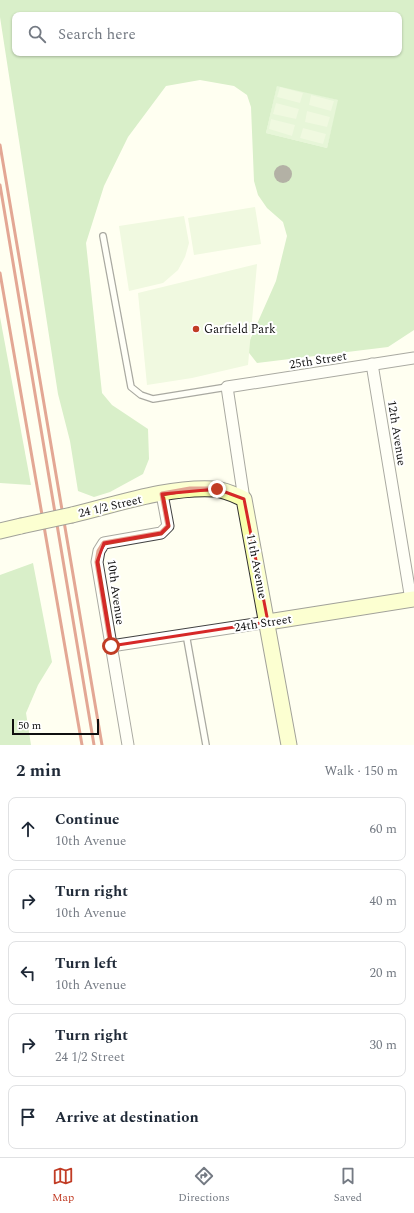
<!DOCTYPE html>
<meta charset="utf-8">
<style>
body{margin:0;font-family:Spectral,serif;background:#f6f6f7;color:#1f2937}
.scale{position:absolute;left:12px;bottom:10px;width:87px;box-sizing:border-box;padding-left:4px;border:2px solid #0f0f0f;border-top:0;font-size:11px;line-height:14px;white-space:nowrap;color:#0f0f0f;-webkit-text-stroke:3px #fff;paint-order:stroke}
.stop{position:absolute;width:12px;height:12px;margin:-9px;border:3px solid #c13c25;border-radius:50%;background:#fff}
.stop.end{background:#c13c25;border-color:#fff;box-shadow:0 1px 4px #0008}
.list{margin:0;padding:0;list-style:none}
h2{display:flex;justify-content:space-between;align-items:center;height:52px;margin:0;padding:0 16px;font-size:17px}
h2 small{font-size:13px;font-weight:400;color:#747a83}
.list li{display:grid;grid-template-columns:26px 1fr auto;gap:12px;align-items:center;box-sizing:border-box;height:64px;margin:0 8px 8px;padding:0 8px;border:1px solid #e0e1e3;border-radius:8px}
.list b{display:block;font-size:15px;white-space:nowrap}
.list p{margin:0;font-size:13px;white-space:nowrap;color:#747a83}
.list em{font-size:13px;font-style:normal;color:#747a83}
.icon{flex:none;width:22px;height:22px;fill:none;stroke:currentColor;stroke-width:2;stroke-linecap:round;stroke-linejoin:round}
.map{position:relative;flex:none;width:414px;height:745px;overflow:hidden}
.search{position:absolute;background:#fff;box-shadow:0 1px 3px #0004;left:12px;right:12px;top:12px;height:44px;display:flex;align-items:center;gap:10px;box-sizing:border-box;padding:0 14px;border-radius:8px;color:#747a83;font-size:15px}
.sheet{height:412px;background:#fff}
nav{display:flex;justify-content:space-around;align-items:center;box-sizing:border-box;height:56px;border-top:1px solid #e0e1e3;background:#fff;font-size:11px;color:#747a83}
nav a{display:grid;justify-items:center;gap:2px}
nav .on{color:#c13c25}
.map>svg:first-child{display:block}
</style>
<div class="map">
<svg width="414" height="745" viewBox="0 0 414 745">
<rect width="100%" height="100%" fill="#fffff1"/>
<!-- green -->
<polygon fill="#c9eaba" points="277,85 339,100 327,148 266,133"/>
<!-- forest -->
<g fill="#aadb99" fill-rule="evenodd">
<path d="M0,0H414V330L388,347L257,363L246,349L276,281L287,236L283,222L267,208L258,195L254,181L251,107L247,95L234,86L200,80L166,86L128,137L104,186L86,243L102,393L112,405L148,429L149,459L143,474L110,492L94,497L78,491L70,441L58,394L0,17ZM15,15H399V53H15ZM277,86L338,100L327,148L266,133Z"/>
<polygon points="0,317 31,485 0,483"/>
<polygon points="33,563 52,662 38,685 26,713 31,745 0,745 0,575"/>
</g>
<!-- pitch -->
<g fill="#ddf1cc">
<polygon points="280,87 303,93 300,103 277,97"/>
<polygon points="311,95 334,101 331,111 309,105"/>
<polygon points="276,103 299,109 296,119 273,114"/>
<polygon points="307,111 330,117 327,127 305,122"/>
<polygon points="271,119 295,125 292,136 269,129"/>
<polygon points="303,128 326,134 323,144 300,138"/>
<polygon points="255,207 261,244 194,255 188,218"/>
<polygon points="184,216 189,243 185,257 178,270 163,283 129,291 119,226"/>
<polygon points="257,264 248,365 192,378 147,385 138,293"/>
</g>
<!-- building -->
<circle fill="#58534b" cx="283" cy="174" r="9"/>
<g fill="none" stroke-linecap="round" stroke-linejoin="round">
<!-- lane casing -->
<g stroke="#424242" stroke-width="8">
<g id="lane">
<polyline points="103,236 131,387 141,395 153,399 227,387"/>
<polyline points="186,634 206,745"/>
</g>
</g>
<!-- street casing -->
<g stroke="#424242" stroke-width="13">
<g id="street">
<polyline points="372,364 411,600"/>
<polyline points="244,499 227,387 414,358"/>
<polyline points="111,646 268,622"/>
<polyline points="128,745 97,562 99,551 104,543 161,533 168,526 162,494"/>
</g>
</g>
<!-- secondary casing -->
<g stroke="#313131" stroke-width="17">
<g id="secondary">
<path d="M72,515C118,504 168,486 215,489C226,490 235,495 244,499L289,745"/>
<polyline points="0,531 21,526"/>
<polyline points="268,622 414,599"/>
</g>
</g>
<!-- lane -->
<use href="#lane" stroke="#fff" stroke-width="5.5"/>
<!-- street -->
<use href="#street" stroke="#fff" stroke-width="11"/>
<!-- secondary -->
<use href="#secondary" stroke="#f8ffac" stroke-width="15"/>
<!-- rail -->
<g stroke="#c13c25" stroke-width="3">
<polyline points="0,145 102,745"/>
<polyline points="0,185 94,745"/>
<polyline points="0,273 82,745"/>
</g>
<!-- secondary-bridge casing -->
<g stroke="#313131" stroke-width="17" stroke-linecap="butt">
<polyline id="secondary-bridge" points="21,526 72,515"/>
</g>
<!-- secondary-bridge -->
<use href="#secondary-bridge" stroke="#f8ffac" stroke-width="15"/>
</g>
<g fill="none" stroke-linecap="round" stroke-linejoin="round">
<!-- route -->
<polyline stroke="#c13c25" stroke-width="5" points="111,646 97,562 99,551 104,543 161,533 168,526 162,494 190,489 217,489"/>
</g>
<!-- marked area -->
<path d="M0 0H414V745H0ZM217,489L244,499L268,622L111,646L97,562L104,543L161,533L168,526L162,494Z" fill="#fffff1" fill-opacity=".55" fill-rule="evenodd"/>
<path fill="none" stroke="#d62828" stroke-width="3" stroke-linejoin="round" d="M217,489L244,499L268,622L111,646L97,562L104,543L161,533L168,526L162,494Z"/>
<!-- markers -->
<circle fill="#c13c25" stroke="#fff" stroke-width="1.5" cx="196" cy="329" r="4"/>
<g text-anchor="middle" stroke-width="4" stroke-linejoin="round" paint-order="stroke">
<!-- poi labels -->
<g font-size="12" fill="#0f0f0f" stroke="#fff" text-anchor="start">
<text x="204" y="333">Garfield Park</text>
</g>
<!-- street labels -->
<g font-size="12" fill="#0f0f0f" stroke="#fff">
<text transform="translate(318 360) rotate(-9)" y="4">25th Street</text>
<text transform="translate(397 433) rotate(81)" y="4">12th Avenue</text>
<text transform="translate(110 506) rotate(-13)" y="4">24 1/2 Street</text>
<text transform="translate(257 566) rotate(79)" y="4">11th Avenue</text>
<text transform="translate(116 592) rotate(82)" y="4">10th Avenue</text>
<text transform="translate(263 623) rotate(-9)" y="4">24th Street</text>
</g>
</g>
</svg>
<div class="scale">50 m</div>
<div class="stop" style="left:111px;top:646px"></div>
<div class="stop end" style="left:217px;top:489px"></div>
<div class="search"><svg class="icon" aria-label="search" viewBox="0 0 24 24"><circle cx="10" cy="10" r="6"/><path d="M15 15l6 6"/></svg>Search here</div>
</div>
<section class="sheet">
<h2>2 min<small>Walk · 150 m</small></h2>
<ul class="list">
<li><svg class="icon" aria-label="ahead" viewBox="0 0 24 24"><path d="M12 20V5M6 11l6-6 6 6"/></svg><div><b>Continue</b><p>10th Avenue</p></div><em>60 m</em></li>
<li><svg class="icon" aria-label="right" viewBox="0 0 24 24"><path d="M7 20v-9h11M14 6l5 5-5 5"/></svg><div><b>Turn right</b><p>10th Avenue</p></div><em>40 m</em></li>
<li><svg class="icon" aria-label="left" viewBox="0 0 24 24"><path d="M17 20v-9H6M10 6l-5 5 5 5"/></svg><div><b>Turn left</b><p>10th Avenue</p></div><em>20 m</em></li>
<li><svg class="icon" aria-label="right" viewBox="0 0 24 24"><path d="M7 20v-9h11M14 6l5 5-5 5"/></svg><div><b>Turn right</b><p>24 1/2 Street</p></div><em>30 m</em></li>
<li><svg class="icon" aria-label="arrive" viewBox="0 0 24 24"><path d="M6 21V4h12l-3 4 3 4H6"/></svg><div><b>Arrive at destination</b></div></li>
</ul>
</section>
<nav>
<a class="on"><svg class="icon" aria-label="map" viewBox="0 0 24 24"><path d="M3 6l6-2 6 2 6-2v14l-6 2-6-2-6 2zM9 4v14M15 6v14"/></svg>Map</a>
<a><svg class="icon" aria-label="directions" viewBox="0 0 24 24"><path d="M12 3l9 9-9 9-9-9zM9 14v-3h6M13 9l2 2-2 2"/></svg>Directions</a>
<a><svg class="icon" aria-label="saved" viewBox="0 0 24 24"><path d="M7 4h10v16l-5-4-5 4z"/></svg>Saved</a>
</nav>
